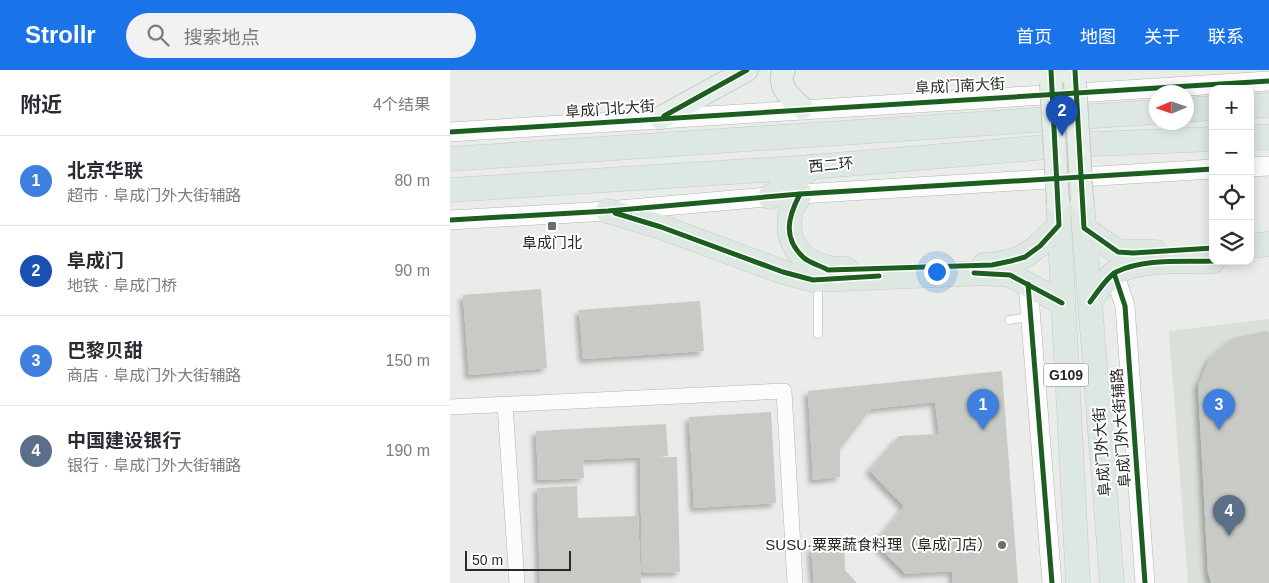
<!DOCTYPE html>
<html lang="zh">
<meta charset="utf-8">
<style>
body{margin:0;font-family:Helvetica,"Noto Sans SC",sans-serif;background:#f2f2f3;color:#2b2b33}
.controls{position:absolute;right:15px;top:15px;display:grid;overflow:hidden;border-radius:10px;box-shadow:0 2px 12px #0003}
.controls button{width:45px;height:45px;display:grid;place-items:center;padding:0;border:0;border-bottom:1px solid #e1e1e2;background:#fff;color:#2b2b33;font:25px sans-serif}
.compass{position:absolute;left:699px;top:15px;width:45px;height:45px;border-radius:50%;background:#fff;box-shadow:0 2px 12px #0003;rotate:268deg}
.scale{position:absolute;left:15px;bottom:12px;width:106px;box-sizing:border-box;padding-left:5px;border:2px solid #272926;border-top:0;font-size:14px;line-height:18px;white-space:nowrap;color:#272926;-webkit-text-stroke:4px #fff;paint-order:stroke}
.you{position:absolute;left:486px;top:201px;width:18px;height:18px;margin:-12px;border:4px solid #fff;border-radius:50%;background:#1a73e8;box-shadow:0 0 0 8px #1a73e833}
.badge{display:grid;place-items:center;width:32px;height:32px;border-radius:50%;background:#1a73e8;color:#fff;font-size:16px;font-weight:700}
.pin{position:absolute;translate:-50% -41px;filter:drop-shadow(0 1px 2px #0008)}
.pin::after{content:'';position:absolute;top:26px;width:18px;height:15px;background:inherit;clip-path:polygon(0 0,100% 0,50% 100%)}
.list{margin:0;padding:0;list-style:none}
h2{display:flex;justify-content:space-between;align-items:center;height:65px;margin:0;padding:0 20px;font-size:21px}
h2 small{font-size:16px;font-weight:400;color:#7c7c81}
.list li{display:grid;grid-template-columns:32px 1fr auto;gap:15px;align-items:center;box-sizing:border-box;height:90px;padding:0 20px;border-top:1px solid #e1e1e2}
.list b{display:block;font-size:19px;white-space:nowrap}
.list p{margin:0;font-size:16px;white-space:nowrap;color:#7c7c81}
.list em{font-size:16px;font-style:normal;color:#7c7c81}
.icon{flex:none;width:28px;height:28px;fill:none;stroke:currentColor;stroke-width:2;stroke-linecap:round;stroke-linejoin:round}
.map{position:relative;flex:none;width:819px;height:513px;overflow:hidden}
header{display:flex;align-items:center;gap:30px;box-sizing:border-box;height:70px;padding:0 25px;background:#1a73e8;color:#fff}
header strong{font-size:24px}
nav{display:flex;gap:28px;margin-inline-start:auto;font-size:18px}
.search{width:350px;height:45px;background:#f2f2f3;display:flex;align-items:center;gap:12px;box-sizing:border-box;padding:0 18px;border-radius:28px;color:#7c7c81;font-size:19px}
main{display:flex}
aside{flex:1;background:#fff}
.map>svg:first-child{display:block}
</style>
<header>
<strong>Strollr</strong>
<div class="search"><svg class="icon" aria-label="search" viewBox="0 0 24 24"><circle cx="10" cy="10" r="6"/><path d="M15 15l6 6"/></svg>搜索地点</div>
<nav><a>首页</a><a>地图</a><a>关于</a><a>联系</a></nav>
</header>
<main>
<aside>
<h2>附近<small>4个结果</small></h2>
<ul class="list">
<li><span class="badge" style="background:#3f7fe0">1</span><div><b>北京华联</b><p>超市 · 阜成门外大街辅路</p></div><em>80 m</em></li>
<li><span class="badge" style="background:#1a4fb4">2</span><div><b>阜成门</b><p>地铁 · 阜成门桥</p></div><em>90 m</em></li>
<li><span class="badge" style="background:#3f7fe0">3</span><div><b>巴黎贝甜</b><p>商店 · 阜成门外大街辅路</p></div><em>150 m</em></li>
<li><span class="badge" style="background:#5c6f8a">4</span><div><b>中国建设银行</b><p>银行 · 阜成门外大街辅路</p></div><em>190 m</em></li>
</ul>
</aside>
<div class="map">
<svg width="819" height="513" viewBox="0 0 819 513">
<defs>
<filter id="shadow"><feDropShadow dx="-4" dy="4" stdDeviation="2.5" flood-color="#0004"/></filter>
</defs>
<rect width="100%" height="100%" fill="#e9ece8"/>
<!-- built -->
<polygon fill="#dae0d7" points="819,249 819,513 738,513 719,261"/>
<!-- building -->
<g fill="#c8cac6" filter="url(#shadow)">
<polygon points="91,219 97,298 19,305 13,225"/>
<polygon points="250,231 254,281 133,289 129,240"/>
<polygon points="815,261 819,262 819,513 761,513 758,502 748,315 760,288 783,268"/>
<polygon points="552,301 568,513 503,513 502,501 456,504 425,473 454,436 419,400 449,366 489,364 485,332 421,339 390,379 390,407 363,410 358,321"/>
<polygon points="321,342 326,433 244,438 239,347"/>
<polygon points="216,354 218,386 133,390 134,408 88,410 86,361"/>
<polygon points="227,387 230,502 192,503 190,388"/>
<polygon points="127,416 128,448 188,446 191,513 90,513 87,418"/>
<polygon points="394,474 395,500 407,513 364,513 361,478"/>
</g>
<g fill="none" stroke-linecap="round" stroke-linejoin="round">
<!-- service casing -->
<g stroke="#b3b5b2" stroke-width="9">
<g id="service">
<polyline points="368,220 368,264"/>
<polyline points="559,250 580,247"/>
</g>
</g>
<!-- minor casing -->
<g stroke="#b3b5b2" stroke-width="16">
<g id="minor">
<polyline points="55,335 67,513"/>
<polyline points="0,337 334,321 345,513"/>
</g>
</g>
<!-- tertiary casing -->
<g stroke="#b3b5b2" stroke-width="20">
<g id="tertiary">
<polyline points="0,62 819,11"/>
<polyline points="800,97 819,96"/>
<polyline points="0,150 158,141 350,124 763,99"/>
<polyline points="664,203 675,236 695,513"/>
<polyline points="578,214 602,513"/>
</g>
</g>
<!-- primary casing -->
<g stroke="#c8c9c7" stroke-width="24">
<g id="primary">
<path d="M334,0C326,16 342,29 352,38"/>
<polyline points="210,48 297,0"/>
</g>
</g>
<!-- trunk casing -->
<g stroke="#c8c9c7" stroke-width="25">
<g id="trunk">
<polyline points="800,36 819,35"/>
<polyline points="736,40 763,38"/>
<polyline points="800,67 819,67"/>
<polyline points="0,89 706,42"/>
<polyline points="0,120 362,97 620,75 763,69"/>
<path d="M350,124C347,131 340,139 340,146C335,182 362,200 396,199"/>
<polyline points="320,127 362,97"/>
<polyline points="632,131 662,513"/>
<polyline points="608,132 628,513"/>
<polyline points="158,141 211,157 333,202 363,210 536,203 560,205 612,233"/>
<polyline points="634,158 668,182 706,182"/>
<polyline points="800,176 819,174"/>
<path d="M534,195C570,194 586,181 609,155"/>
<path d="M640,232C647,223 656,208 666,202C694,188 732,192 763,191"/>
</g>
</g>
<!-- service -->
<use href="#service" stroke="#fcfcfc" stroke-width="8"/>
<!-- minor -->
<use href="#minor" stroke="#fcfcfc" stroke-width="15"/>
<!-- tertiary -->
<use href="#tertiary" stroke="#fcfcfc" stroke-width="19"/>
<!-- primary -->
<use href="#primary" stroke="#e4ede8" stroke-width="22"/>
<!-- trunk -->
<use href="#trunk" stroke="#dce8e1" stroke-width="24"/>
<!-- primary-bridge casing -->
<g stroke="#c8c9c7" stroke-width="24" stroke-linecap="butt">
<g id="primary-bridge">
<polyline points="625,12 632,131"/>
<polyline points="601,13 608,132"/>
</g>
</g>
<!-- primary-bridge -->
<use href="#primary-bridge" stroke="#e4ede8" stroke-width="22"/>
<!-- cycleway casing -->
<g stroke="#fff" stroke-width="8">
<g id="cycleway">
<polyline points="625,0 634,158 668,182 683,183 763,178"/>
<polyline points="214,46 297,0"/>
<polyline points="0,62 819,11"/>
<path d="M350,124C338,147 332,168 354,188C360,193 371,196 378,200L542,195L561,191L575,187L590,176L609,155L601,0"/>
<polyline points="165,143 211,157 333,202 363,210 429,206"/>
<polyline points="0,150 158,141 350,124 763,99"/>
<polyline points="524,203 560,205 612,233"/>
<polyline points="664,203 675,236 695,513"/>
<polyline points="578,214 602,513"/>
<path d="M640,232C647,223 656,208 666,202C694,188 732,192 763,191"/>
</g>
</g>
<!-- cycleway -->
<use href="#cycleway" stroke="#1b5e20" stroke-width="5"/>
</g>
<!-- markers -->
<g fill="#6b6d6a" stroke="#fff" stroke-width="2">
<rect x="97" y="151" width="10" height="10" rx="2.5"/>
<circle cx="552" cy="475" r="5"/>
</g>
<g text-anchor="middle" stroke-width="4" stroke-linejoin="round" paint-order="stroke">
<!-- shield labels -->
<rect fill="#fff" stroke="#686967" stroke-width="1" x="593.5" y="293.5" width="45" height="23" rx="4"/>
<g font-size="14" font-weight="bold" fill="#272926">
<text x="616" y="310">G109</text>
</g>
<!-- street labels -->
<g font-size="15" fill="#272926" stroke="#fff">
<text transform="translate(510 16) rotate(-3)" y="5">阜成门南大街</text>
<text transform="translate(160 39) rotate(-4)" y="5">阜成门北大街</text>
<text transform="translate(381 95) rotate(-5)" y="5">西二环</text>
<text transform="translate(671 358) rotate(-94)" y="5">阜成门外大街辅路</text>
<text transform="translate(652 382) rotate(-94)" y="5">阜成门外大街</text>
</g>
<!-- poi labels -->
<g font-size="15" fill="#272926" stroke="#fff">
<text x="102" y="178">阜成门北</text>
<text x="542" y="480" text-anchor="end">SUSU·粟粟蔬食料理（阜成门店）</text>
</g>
</g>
</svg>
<div class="controls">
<button>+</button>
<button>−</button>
<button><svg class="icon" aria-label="locate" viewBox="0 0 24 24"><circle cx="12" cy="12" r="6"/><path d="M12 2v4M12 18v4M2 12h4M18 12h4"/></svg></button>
<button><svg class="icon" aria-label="layers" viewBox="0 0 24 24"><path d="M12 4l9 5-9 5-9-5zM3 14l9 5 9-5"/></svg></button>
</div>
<svg class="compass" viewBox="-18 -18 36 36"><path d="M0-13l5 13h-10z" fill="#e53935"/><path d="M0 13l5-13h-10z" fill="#7c7c81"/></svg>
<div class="scale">50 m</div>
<div class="you"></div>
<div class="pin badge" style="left:533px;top:360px;background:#3f7fe0">1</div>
<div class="pin badge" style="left:612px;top:66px;background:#1a4fb4">2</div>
<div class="pin badge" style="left:769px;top:360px;background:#3f7fe0">3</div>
<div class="pin badge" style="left:779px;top:466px;background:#5c6f8a">4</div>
</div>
</main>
